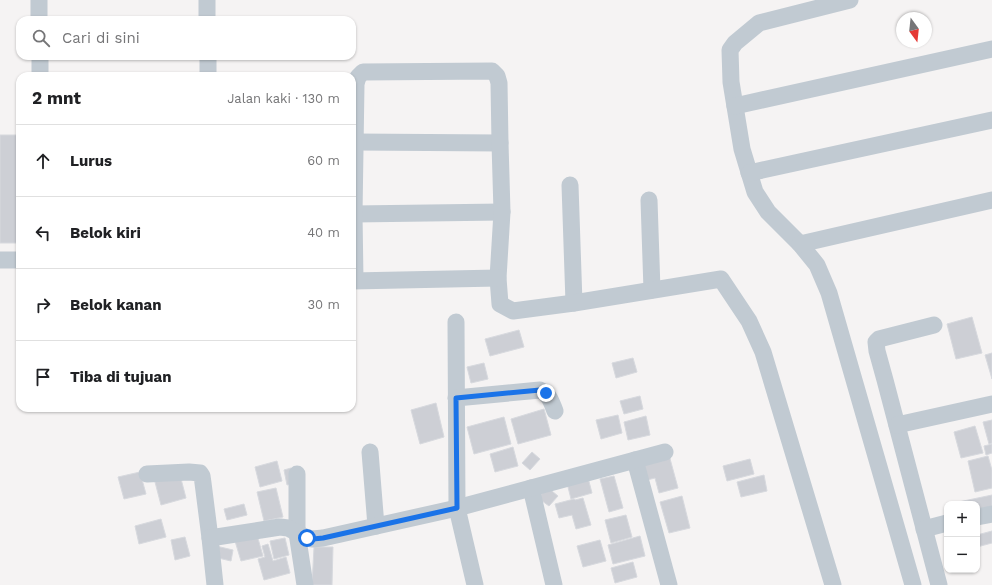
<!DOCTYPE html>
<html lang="id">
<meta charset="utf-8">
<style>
body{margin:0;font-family:"Work Sans",sans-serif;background:#f6f6f6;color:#202124}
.controls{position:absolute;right:12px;bottom:12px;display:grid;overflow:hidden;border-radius:8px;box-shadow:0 1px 3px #0004}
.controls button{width:36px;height:36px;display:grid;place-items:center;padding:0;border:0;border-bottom:1px solid #e0e0e0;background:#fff;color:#202124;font:20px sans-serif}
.compass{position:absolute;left:896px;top:12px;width:36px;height:36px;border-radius:50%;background:#fff;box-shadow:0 1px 3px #0004;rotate:165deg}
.stop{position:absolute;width:12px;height:12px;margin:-9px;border:3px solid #1a73e8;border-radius:50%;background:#fff}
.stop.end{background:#1a73e8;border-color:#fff;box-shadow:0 1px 4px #0008}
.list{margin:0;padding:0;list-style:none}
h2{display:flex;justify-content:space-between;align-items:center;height:52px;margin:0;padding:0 16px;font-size:17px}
h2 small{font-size:13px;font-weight:400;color:#757577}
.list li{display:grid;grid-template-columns:26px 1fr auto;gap:12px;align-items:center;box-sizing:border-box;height:72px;padding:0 16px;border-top:1px solid #e0e0e0}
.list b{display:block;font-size:15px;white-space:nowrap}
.list em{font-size:13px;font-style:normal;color:#757577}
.icon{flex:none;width:22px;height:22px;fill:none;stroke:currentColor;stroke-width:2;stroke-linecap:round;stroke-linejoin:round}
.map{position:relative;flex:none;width:992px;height:585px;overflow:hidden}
.search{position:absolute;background:#fff;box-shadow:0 1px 3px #0004;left:16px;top:16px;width:340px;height:44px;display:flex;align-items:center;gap:10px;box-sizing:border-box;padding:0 14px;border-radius:12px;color:#757577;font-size:15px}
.panel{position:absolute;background:#fff;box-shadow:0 1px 3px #0004;left:16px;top:72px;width:340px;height:340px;border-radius:12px}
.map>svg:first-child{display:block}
</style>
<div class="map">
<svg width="992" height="585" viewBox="0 0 992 585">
<rect width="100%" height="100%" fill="#f5f3f3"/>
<!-- building -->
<g fill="#cdcfd5" stroke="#d7d9de">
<rect x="0" y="135" width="20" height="108"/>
<polygon points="972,317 982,353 956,359 947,324"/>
<polygon points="519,330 524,347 490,356 485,339"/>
<polygon points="992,353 992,379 985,355"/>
<polygon points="633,358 637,372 616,378 612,363"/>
<polygon points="484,363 488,379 471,383 467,367"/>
<polygon points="640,396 643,409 624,414 620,401"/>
<polygon points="436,403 444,437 420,444 411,410"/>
<polygon points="544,409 551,435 518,444 511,419"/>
<polygon points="618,415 622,433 601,439 596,420"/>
<polygon points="646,416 650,435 628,440 624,422"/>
<polygon points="504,417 511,444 474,454 467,427"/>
<polygon points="992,420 992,443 989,444 983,422"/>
<polygon points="975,426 983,453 961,458 954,432"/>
<polygon points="992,444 992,453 986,455 984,446"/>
<polygon points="513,447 518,466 495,472 490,454"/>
<polygon points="532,452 540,459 530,470 522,463"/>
<polygon points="669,455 678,488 659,493 655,478 643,481 638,462"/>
<polygon points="988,456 992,470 992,488 975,492 968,461"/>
<polygon points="750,459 754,474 727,481 723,466"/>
<polygon points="277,461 282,481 260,487 255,467"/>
<polygon points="291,468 295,483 287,485 284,470"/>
<polygon points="140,472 146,494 124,499 118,477"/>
<polygon points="587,474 592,493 571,499 566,479"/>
<polygon points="180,475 186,498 161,505 155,482"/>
<polygon points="764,475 767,491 741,497 737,482"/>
<polygon points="614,476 623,508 609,512 600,479"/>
<polygon points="547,487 558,496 549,506 538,498"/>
<polygon points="276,488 283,517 264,521 257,492"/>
<polygon points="992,495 992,510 977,513 977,504 949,504"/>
<polygon points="682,496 690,528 669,533 660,502"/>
<polygon points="583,498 591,525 576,529 572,515 559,518 555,504 574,499 575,500"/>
<polygon points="244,504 247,515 227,520 224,509"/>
<polygon points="626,515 632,537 611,543 605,520"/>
<polygon points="161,519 166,537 139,544 135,526"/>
<polygon points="992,531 992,543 977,547 977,535"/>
<polygon points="257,535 263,556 241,561 235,541"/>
<polygon points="640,536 645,556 613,564 608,545"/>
<polygon points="185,537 190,556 175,560 171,540"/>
<polygon points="285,538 289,555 274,559 270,541"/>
<polygon points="600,540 606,561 583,567 577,546"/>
<polygon points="268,544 273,561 286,557 290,573 264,580 258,559 265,557 262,546"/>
<polygon points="216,546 233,550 231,561 214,557"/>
<polygon points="314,547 333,547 332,585 312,585"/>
<polygon points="633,562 637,577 615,583 611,568"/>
</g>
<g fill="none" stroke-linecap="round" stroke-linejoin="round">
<!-- minor -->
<g stroke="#c1cad2" stroke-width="17">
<polyline points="39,0 39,20"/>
<polyline points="207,0 207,20"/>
<polyline points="850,0 759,23 735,43 730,50 731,82 742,149 755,192 768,212 800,244 817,265 829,293 913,585"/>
<polyline points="40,56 40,76"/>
<polyline points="208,56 208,76"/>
<polyline points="735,106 992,49"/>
<polyline points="355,142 500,143"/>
<polyline points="749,173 992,120"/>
<polyline points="570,185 574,303"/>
<polyline points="649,200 652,290"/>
<polyline points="354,214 502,212"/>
<polyline points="800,244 992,200"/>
<polyline points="0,260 20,260"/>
<polyline points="355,280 354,214 356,84 358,77 363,72 492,71 497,76 499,83 500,143 502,212 498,278 500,304 513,311 574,303 721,279 749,321 763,352 833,585"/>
<polyline points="352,281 498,278"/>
<polyline points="456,322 457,508 475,585"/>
<polyline points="934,325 879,339 876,342 877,351 885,380 939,585"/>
<path d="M456,398L540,390C550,395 551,401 555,411"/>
<polyline points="897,425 992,404"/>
<polyline points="370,452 376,526"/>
<polyline points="635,460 669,585"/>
<polyline points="147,474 189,472 200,473 202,476 203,483 210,538"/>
<polyline points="297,474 297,533 305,585"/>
<polyline points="531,488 554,585"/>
<polyline points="977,517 992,514"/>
<polyline points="924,529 947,523"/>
<polyline points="215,585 210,538 280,527 288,528 307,538 313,539 323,538 457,508 665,452"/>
</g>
</g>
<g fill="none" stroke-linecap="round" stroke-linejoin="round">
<!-- route -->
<polyline stroke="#1a73e8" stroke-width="5" points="307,538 313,539 323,538 457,508 456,398 540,390 546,393"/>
</g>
</svg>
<div class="controls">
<button>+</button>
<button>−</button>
</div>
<svg class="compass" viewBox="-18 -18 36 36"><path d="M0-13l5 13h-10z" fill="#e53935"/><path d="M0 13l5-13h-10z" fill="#757577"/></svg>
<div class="stop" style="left:307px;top:538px"></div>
<div class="stop end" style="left:546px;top:393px"></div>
<div class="search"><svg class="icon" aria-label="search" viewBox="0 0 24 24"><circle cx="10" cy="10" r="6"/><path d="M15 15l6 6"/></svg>Cari di sini</div>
<section class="panel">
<h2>2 mnt<small>Jalan kaki · 130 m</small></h2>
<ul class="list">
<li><svg class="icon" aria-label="ahead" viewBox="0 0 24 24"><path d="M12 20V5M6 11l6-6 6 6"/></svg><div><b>Lurus</b></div><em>60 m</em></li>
<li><svg class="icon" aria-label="left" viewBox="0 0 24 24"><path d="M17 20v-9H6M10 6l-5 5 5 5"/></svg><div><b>Belok kiri</b></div><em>40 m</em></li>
<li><svg class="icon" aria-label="right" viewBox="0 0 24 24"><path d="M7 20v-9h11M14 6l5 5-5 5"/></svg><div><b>Belok kanan</b></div><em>30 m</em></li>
<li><svg class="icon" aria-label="arrive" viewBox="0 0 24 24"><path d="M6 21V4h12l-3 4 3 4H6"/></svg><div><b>Tiba di tujuan</b></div></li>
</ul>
</section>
</div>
